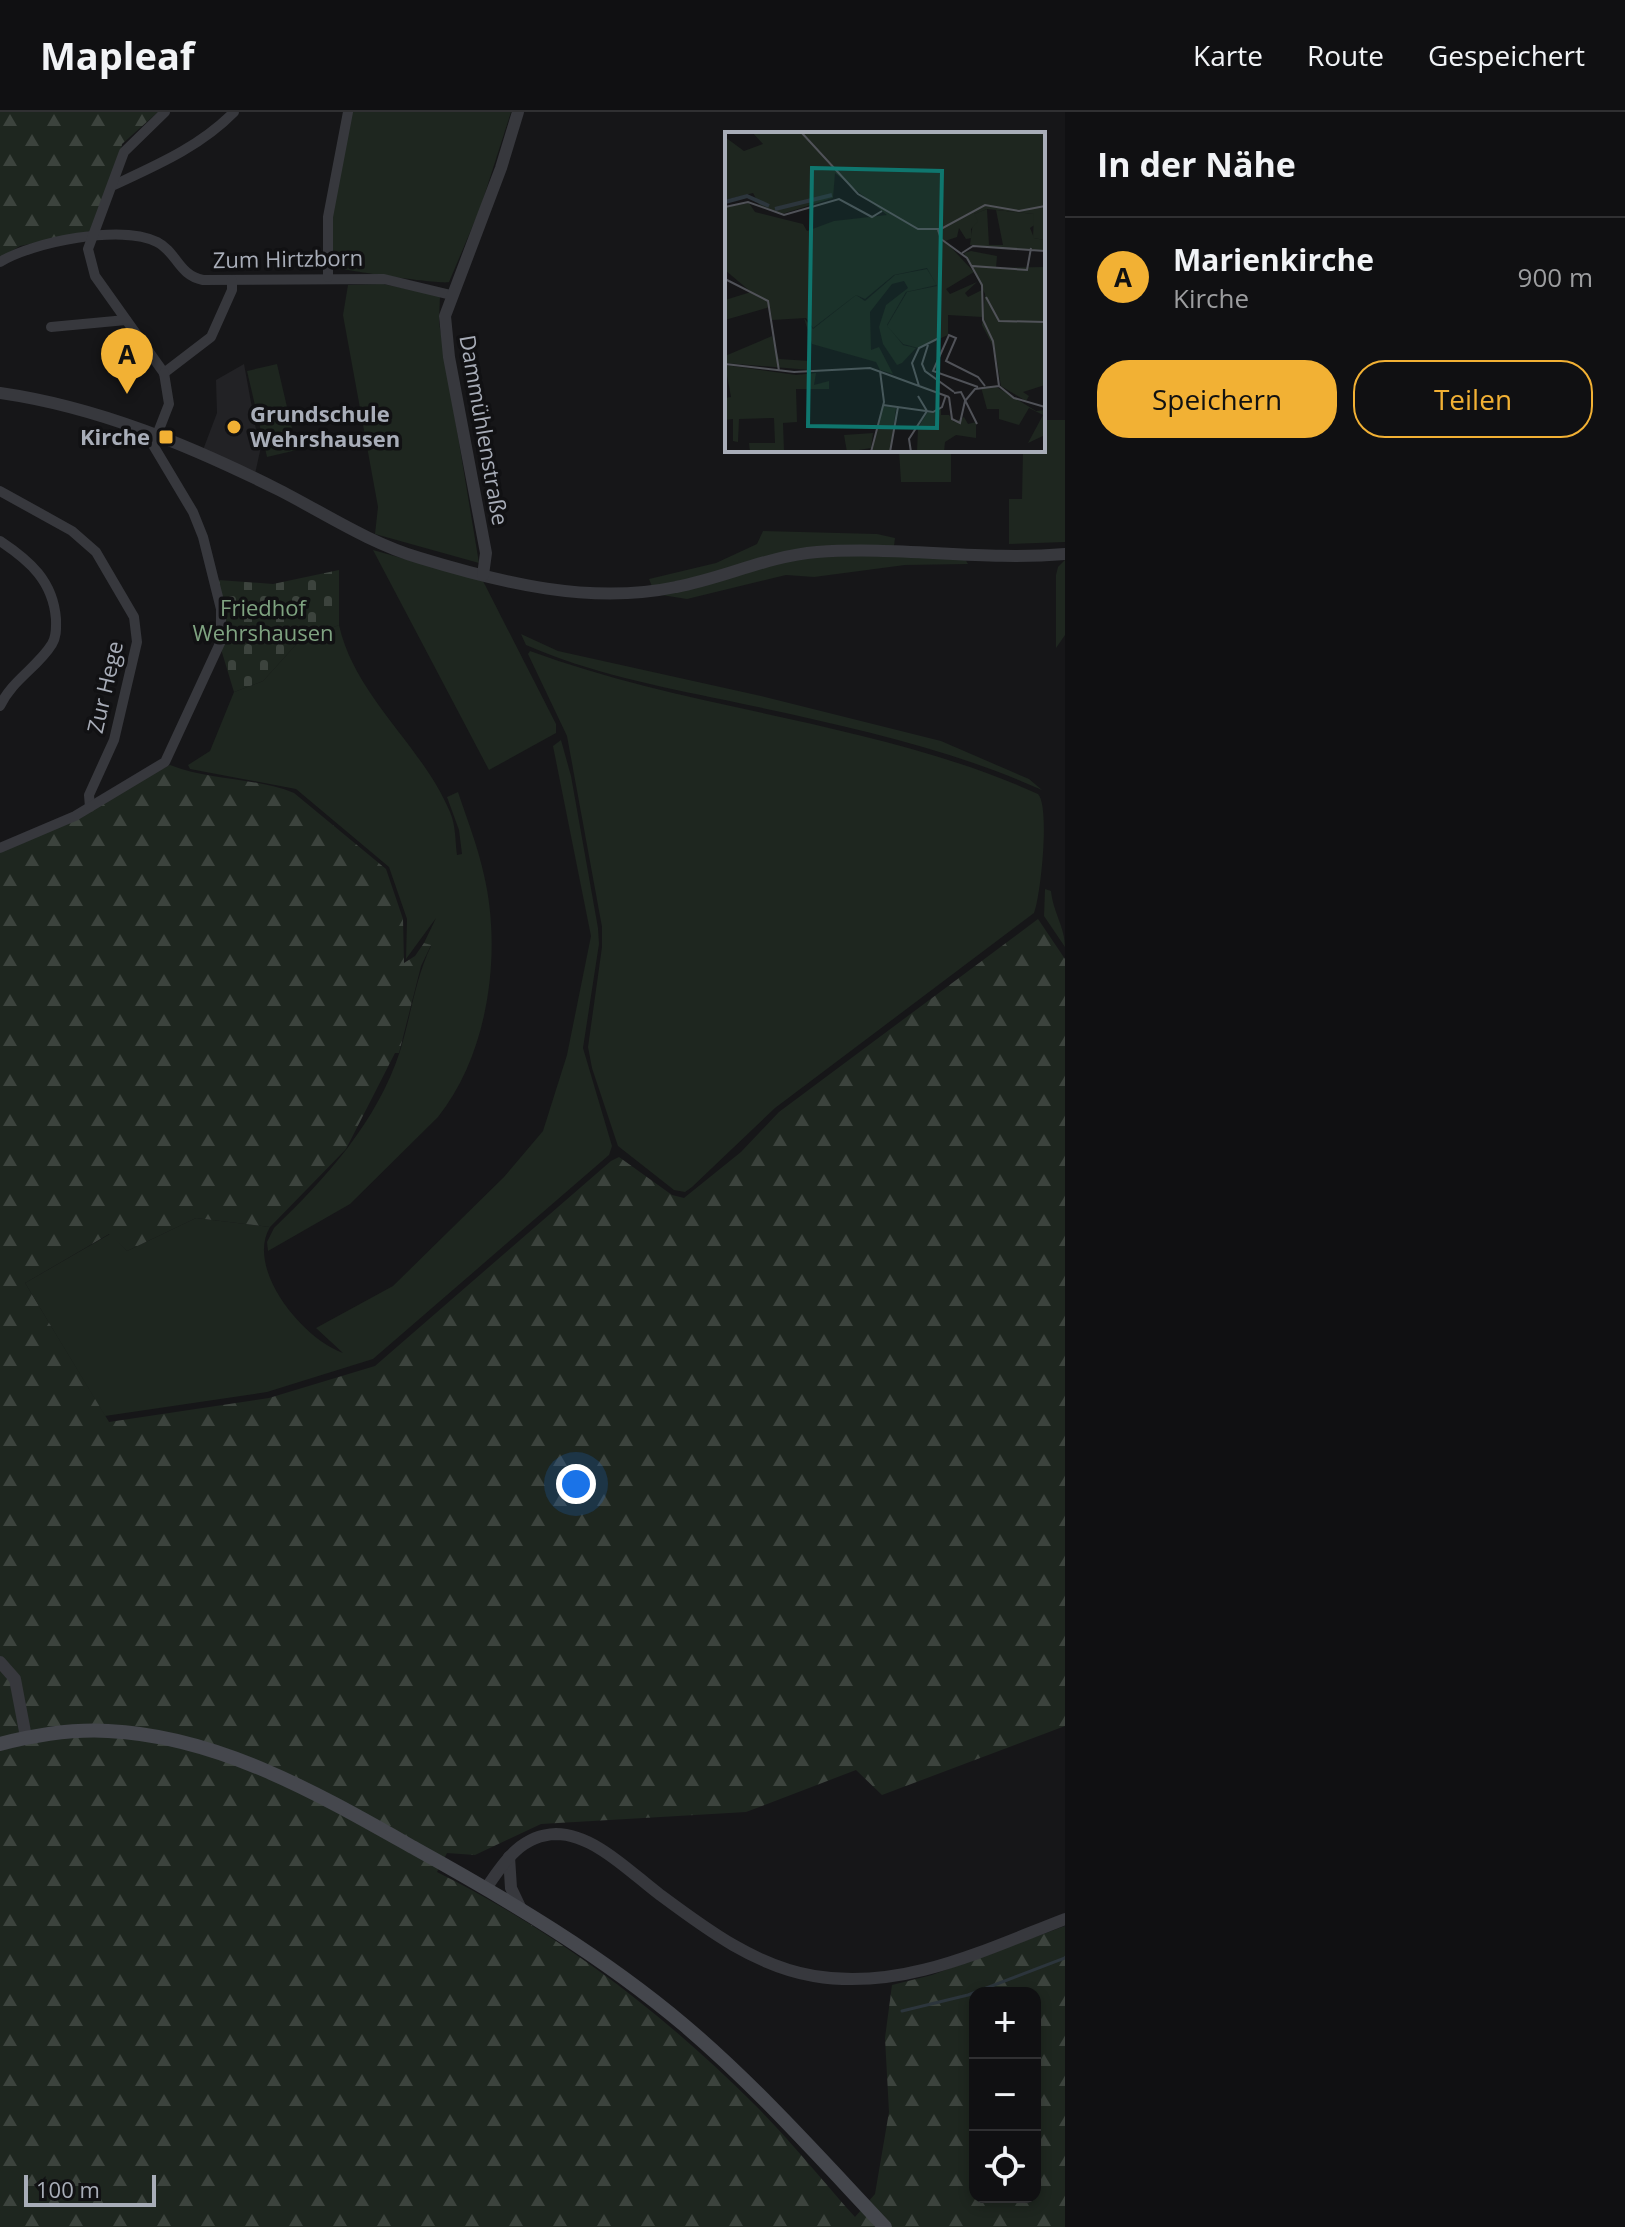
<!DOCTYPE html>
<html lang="de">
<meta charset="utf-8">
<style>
body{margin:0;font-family:"Open Sans",sans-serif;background:#19191b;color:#f1f3f6}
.controls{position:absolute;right:24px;bottom:24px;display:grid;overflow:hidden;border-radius:16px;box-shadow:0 4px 12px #0003}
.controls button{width:72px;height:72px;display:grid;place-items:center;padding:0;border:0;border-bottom:2px solid #303032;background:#101012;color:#f1f3f6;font:40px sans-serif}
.scale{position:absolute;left:24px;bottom:20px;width:132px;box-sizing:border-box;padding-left:8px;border:4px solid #a8adb8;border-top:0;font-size:22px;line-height:28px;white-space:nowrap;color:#a8adb8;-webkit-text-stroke:6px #111113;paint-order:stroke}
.you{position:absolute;left:576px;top:1372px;width:28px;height:28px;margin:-20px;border:6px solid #fff;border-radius:50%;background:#1a73e8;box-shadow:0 0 0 12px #1a73e833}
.badge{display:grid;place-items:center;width:52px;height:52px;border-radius:50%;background:#f2b134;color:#111;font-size:26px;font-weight:700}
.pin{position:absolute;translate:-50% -66px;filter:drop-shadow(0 2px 4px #0008)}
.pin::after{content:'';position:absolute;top:42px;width:28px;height:24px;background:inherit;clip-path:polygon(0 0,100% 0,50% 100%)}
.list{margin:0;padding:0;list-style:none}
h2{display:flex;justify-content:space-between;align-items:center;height:104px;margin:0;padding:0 32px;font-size:34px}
h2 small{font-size:26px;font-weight:400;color:#9c9d9f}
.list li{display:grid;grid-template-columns:52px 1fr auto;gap:24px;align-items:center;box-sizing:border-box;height:120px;padding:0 32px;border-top:2px solid #303032}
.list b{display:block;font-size:30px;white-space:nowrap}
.list p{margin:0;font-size:26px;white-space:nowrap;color:#9c9d9f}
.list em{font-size:26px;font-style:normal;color:#9c9d9f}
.actions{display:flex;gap:16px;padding:24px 32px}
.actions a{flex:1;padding:18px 0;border:2px solid #f2b134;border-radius:32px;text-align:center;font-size:28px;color:#f2b134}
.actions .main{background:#f2b134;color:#111}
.icon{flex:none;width:44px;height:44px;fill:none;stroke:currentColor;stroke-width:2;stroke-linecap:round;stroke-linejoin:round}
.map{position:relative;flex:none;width:1065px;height:2115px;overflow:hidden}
header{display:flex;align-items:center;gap:48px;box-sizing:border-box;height:112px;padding:0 40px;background:#101012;border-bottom:2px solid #303032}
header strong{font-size:38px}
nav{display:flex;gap:44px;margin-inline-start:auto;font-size:28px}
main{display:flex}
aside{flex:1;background:#101012}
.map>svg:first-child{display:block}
</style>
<header>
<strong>Mapleaf</strong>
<nav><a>Karte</a><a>Route</a><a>Gespeichert</a></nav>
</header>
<main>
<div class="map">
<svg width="1065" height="2115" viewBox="0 0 1065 2115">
<defs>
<pattern id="forest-firs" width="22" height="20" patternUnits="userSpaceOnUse" patternTransform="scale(2)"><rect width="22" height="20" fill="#1e261f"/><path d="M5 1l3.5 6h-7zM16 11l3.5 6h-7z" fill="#3c433d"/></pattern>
<pattern id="cemetery-stones" width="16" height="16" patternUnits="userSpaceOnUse" patternTransform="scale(2)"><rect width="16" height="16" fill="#1e261f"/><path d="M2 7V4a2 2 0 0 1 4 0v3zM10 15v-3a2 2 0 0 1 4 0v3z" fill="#3c433d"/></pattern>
</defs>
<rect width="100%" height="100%" fill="#161618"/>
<!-- built -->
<polygon fill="#222225" points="244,252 258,329 262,330 255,362 203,338 217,301 216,268"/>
<!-- green -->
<g fill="#1e261f">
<path d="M351,0H511L480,97L449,170C442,173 344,158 332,155L331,105Z"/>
<polygon points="383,172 440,184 439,210 479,451 375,422 378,395 343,203 348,173"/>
<polygon points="277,252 297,338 267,345 247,259"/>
<polygon points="1043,308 1065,308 1065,430 1009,432 1009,387 1022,387 1023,338 1043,338"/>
<polygon points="899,338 951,338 951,370 901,370"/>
<polygon points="763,419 877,422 895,426 893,442 965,447 968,452 905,453 814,465 786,463 687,487 655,482 649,467 716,451 757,432"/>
<polygon points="373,438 483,469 556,612 556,621 489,658"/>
<polygon points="1065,448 1065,523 1056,536 1056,463 1058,455"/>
<path d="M339,513C355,585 422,633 450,700C456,714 455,728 457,743L462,742L459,718L447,685L458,680C467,707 478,735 484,763C502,840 489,941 438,1005L350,1092L268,1139L267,1130L274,1116C326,1066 377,1010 400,939C411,904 415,867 431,834L424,831L436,806L406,847L407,807L389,755L296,677L190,657L188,653L210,639L234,580L263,569L301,527Z"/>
<path d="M521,522L558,539L761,584L941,629L1029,667L1042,678C942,633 832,611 725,588C657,574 590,561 526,533Z"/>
<path d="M530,539C695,600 876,609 1038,682C1050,694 1041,783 1034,801L775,996L692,1075L685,1080L674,1078L618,1034L592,956L588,935L602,835V815L567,624L528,542Z"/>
<path d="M561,628L571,664L598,816L599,832L583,936L612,1034L609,1043L373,1247L267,1280L105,1304L25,1171L110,1122L127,1139L196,1106L270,1115C245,1157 303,1227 343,1241L316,1216L393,1174L504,1065L543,1019L567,943L591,824L553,634Z"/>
<path d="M1045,777L1051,779C1053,800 1065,815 1065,835L1044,804Z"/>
</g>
<!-- forest -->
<g fill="url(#forest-firs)" fill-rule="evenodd">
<polygon points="0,0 158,0 122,32 116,68 91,119 20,134 0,146"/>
<path d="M170,653C210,669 254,665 294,681L386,757L403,807L404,851L415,844L424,831L431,833L421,854L399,941H395L346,1037L270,1115L196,1106L127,1139L109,1122L25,1171L109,1310L269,1286L375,1254L611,1049L619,1045L672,1083L684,1086L741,1040L779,1000L1038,807L1065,847V1614L882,1683L856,1658L746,1700L541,1712L475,1743L447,1741L437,1760C555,1819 661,1899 754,1992C790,2028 822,2068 855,2105L875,2082L889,2000L885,1926L892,1873L932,1863L1065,1814V2115H0V740ZM975,1881H1035V2085H975Z"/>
</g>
<!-- cemetery -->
<polygon fill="url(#cemetery-stones)" points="339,458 339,513 301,527 263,569 234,580 221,537 218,468 273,472"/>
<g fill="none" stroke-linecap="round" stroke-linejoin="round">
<!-- stream -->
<polyline stroke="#2c353c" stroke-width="3" points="902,1899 968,1883 1065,1846"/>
<!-- minor -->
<g stroke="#37383d" stroke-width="10">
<path d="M114,73C157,53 201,34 234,0"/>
<path d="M0,150C32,130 122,112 157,130C177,140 178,163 203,168L384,167L451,183"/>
<polyline points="328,165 328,105 348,0"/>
<polyline points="51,215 126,208"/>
<polyline points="164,261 95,164 88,137 124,40 165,0"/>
<polyline points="164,261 211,225 232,178 232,168"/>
<polyline points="0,379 72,419 96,440 134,505 137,530 114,628 89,683 90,695"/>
<path d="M0,429C30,449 53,469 56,507C56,515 57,524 52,532C38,555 12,568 0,594"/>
<polyline points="0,736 75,704 165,650 221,529 221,497 203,425 193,400 153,333 169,292 164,261"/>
</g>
<!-- tertiary -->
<g stroke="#37383d" stroke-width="12">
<path d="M0,281C98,295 191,334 279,378C326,402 369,431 420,446C502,471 591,493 676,475C724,466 768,444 817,440C900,434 982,449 1065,442"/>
<polyline points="483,463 486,441 449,245 445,204 501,56 518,0"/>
<polyline points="0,1550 15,1567 26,1625"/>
<polyline points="509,1745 511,1776 521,1797"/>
<path d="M487,1775C504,1750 521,1723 556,1722C594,1722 631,1761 659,1782C706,1817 755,1854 814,1864C903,1879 984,1838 1065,1807"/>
</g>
<!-- secondary -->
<path stroke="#45474d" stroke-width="14" d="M0,1632C35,1623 72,1617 108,1619C220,1624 322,1684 416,1737C510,1789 602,1844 684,1913C756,1974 820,2046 885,2115"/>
</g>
<!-- markers -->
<g fill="#f2b134" stroke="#111113" stroke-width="3">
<circle cx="234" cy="315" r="8"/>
<rect x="158" y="317" width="16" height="16" rx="4"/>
</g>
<g text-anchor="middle" stroke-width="7" stroke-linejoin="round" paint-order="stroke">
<!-- street labels -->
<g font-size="22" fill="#a8adb8" stroke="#111113">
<text transform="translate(288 147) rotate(-1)" y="8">Zum Hirtzborn</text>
<text transform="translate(484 318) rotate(80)" y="8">Dammühlenstraße</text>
<text transform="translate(105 575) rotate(-77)" y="8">Zur Hege</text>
</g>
<!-- poi labels -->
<g font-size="22" font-weight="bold" fill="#a8adb8" stroke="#111113" text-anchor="start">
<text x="250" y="310">Grundschule<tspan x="250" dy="25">Wehrshausen</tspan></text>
<text x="150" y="333" text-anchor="end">Kirche</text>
</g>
<!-- park labels -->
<g font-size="22" fill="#7fa381" stroke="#111113">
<text x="263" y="504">Friedhof<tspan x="263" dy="25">Wehrshausen</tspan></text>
</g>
</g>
<!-- overview -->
<g transform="translate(725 20)">
<rect width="320" height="320" fill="#161618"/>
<path d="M262,77L264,113H278L271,78L309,82L311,92L305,96L309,106L320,108V119L245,113L249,82ZM246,119L272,124L271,136L320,135V253L298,260L304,264L301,269L276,254L270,218L257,193L260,162L239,121ZM202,137L212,153L181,160L162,193L178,213L191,216L177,231L172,233L158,212L154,195L161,173L183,156L179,149L167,152L145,180L146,218L154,215L168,242L155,238L151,230L87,212L79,186L88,197L131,163L140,169L170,143ZM47,204L54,227L85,229V238L0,231V224ZM0,233L71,243L91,241L89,253L104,249V257H71L72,290L58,291L59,319L25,320L24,311H50L49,286L14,287L13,310L8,309V287L0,288V266L6,265ZM270,254L311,279L320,278V303L303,311L318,283L304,276L294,293L274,287V277H262L256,255ZM158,274L171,276L165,320H147ZM148,301L146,316L122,320L119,303Z" fill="#1e261f"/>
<path d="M27,0H320V108L308,106L309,82L262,77L249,82L253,89L246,97L247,106L241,107L234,96L232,105L220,109L249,140L221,157L225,162L252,150L240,161L243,165L257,158V185L223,183V203L193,216L178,212L162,194L182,160L212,154L202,136L169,143L140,167L131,163L88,196L81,186L47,188L45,175L0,188V168L26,160L0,138V75L24,71L30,80L78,92L82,99L109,89L162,83L110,41L108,66L57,82L35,74L28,61L0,68V5L19,19L38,12ZM216,276V283H224L229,290L239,285L243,292L251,290V306L231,303L220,310L219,320H192L193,296L202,281Z" fill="#1e261f"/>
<path fill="none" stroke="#2c353c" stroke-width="4" d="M0,70L22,64L44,74M50,77L107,63"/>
<path fill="none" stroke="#505258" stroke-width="2" d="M76,0L133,62L193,97H216L260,73L294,79L320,74M0,75L23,70L59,83L114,67L147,85L157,79M213,98L216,107L242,126L257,153L258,188L268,209L274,254M237,121L248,114L320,119M247,134L302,138L306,116M0,147L43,169L54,239M261,165L274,189L320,190M203,213L197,232L200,239L229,260M0,232L69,240L145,236L224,265M194,254L187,231L194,216L214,206M274,254L289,266L320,275M253,255L208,239L224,203L231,206L221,229L253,245L260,254M229,261L236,260L252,292M224,265L227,287L235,291L240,269L250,257L274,254M158,273L208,280L217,275L221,263M146,320L159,270L155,239M165,320L173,275M186,320L184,307L202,279L193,264"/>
<path fill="#0f766e" fill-opacity="0.15" stroke="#0f766e" stroke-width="4" d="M87,36L217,39L212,296L83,294Z"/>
<rect width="320" height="320" fill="none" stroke="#a8adb8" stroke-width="4"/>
</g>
</svg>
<div class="controls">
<button>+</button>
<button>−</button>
<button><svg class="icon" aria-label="locate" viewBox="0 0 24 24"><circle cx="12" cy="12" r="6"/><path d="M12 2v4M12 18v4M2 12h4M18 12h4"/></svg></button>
</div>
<div class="scale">100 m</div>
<div class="you"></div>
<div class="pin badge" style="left:127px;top:282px">A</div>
</div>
<aside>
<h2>In der Nähe<small></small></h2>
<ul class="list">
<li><span class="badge">A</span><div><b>Marienkirche</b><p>Kirche</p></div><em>900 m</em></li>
</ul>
<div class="actions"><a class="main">Speichern</a><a>Teilen</a></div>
</aside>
</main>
